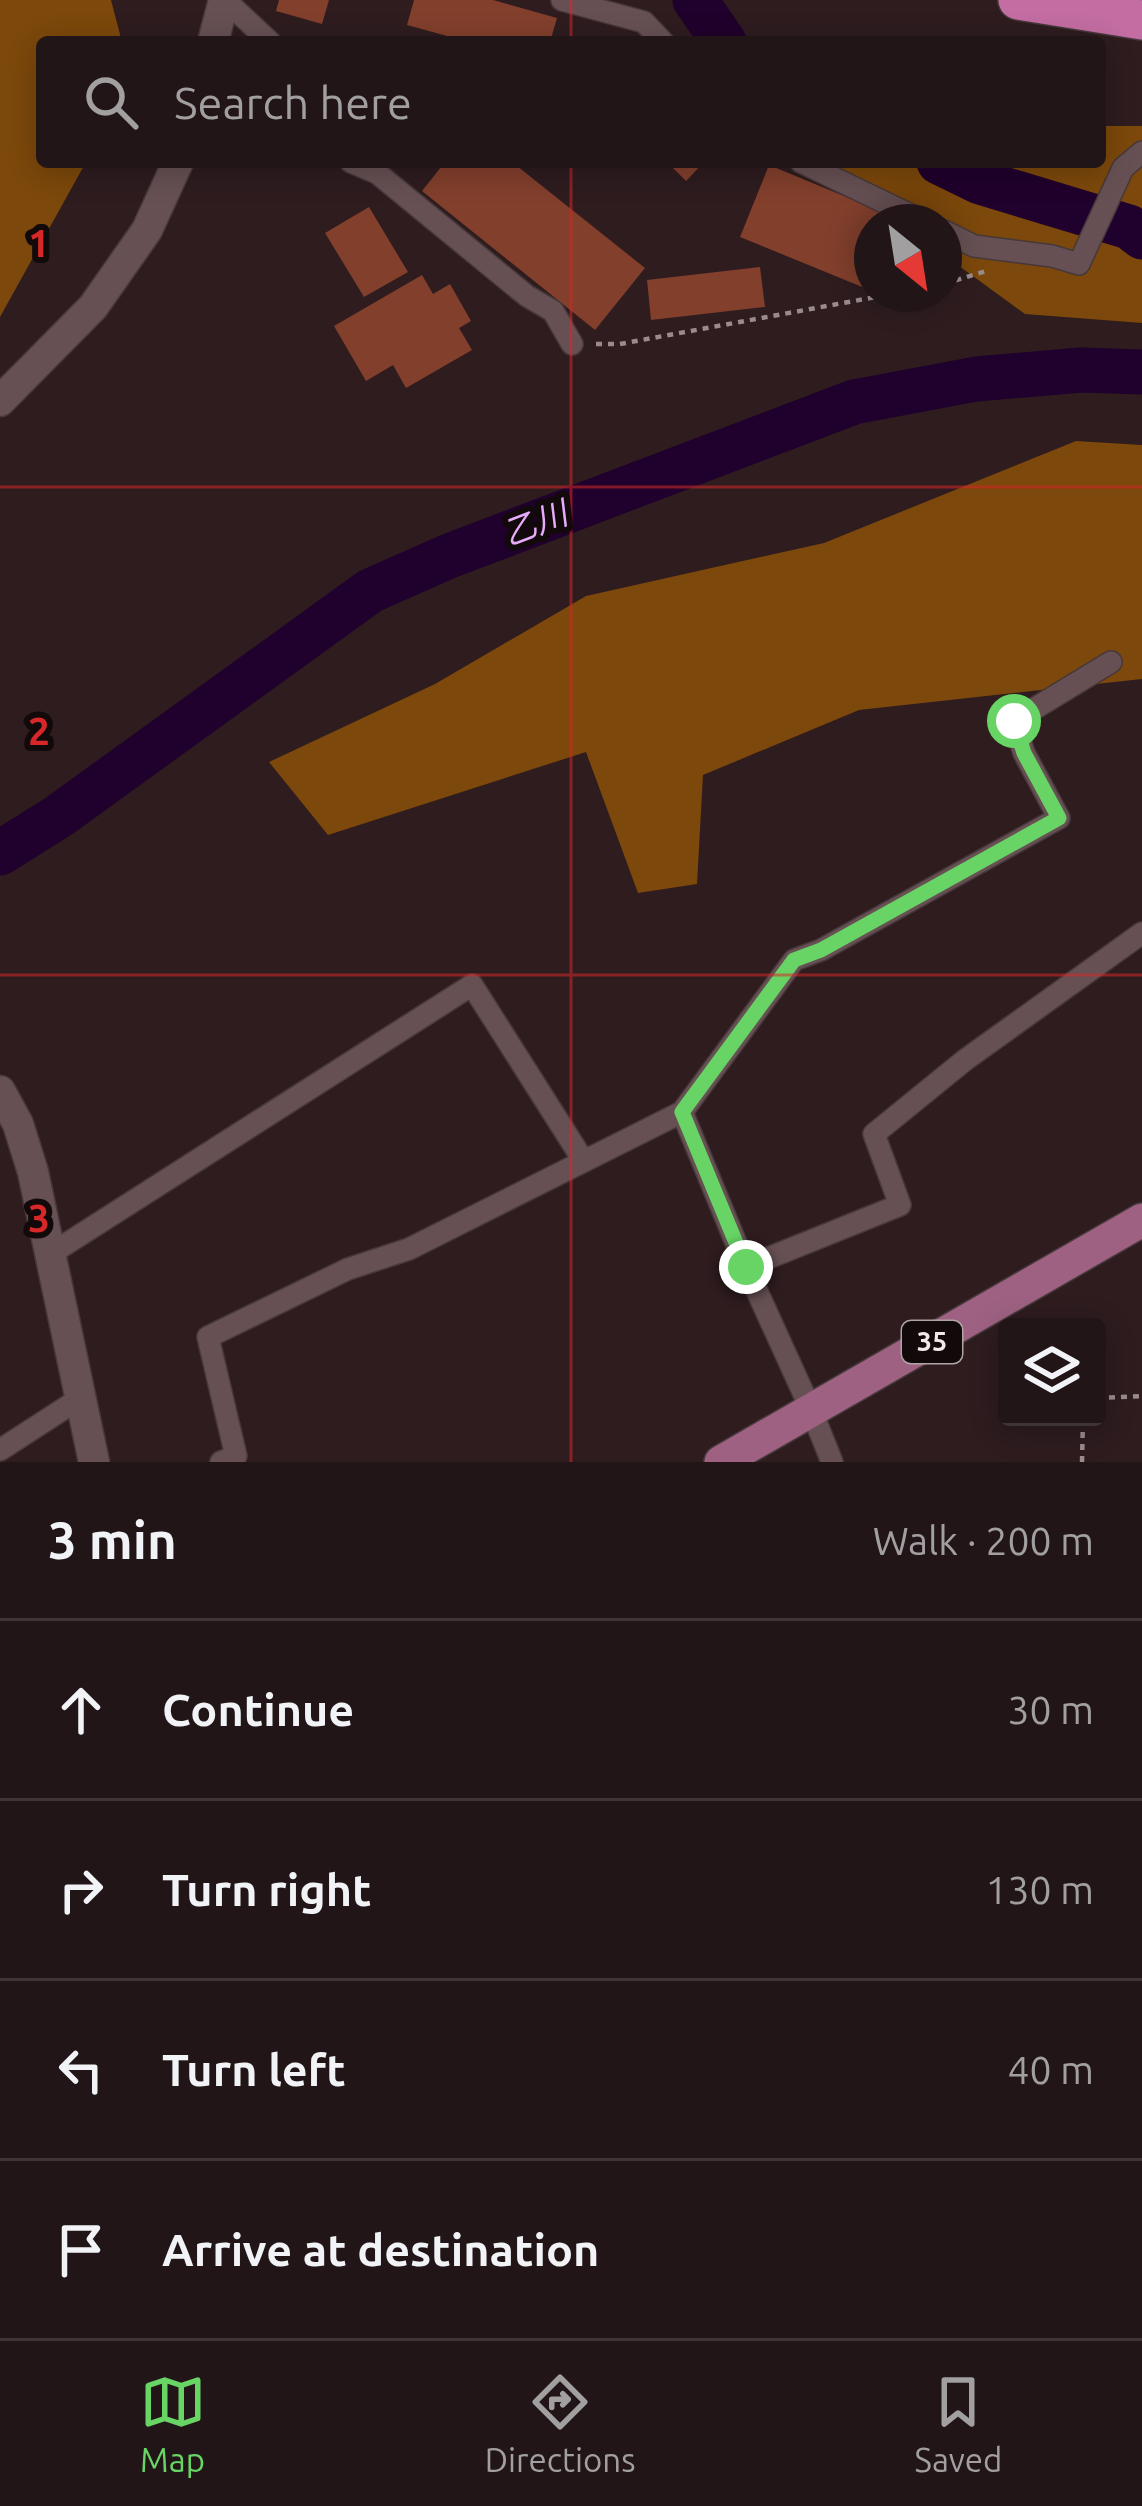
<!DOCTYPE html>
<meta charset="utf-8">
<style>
body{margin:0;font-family:Ubuntu,"Noto Sans JP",sans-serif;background:#2a1e20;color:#f1f3f6}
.controls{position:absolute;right:36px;bottom:36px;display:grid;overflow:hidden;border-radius:12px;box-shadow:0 6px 30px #0003}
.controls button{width:108px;height:108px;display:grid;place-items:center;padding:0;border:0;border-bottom:3px solid #3f3436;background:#221517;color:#f1f3f6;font:60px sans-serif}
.compass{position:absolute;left:854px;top:204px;width:108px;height:108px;border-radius:50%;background:#221517;box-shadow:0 6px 30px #0003;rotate:150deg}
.stop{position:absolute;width:36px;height:36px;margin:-27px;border:9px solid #68d465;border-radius:50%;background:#fff}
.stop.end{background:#68d465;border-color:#fff;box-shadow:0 3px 12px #0008}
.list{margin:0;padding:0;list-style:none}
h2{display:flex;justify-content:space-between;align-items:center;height:156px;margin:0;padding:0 48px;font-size:51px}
h2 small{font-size:39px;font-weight:400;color:#a29fa1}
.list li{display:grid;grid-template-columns:78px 1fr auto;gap:36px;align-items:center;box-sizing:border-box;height:180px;padding:0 48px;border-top:3px solid #3f3436}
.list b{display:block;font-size:45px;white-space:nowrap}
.list em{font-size:39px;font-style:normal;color:#a29fa1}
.icon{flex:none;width:66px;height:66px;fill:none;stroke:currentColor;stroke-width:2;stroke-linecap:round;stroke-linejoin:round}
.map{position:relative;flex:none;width:1142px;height:1462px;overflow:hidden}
.search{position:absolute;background:#221517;box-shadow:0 6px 30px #0003;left:36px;right:36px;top:36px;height:132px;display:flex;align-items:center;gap:30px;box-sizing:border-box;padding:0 42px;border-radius:12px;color:#a29fa1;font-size:45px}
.sheet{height:876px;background:#221517}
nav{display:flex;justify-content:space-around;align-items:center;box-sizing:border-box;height:168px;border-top:3px solid #3f3436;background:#221517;font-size:33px;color:#a29fa1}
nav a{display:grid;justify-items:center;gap:6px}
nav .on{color:#68d465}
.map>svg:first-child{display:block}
</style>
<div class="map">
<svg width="1142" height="1462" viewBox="0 0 1142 1462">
<rect width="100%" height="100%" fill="#2e1c1f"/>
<!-- forest -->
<g fill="#7c480b">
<polygon points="0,0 111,0 122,42 42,42 42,162 86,162 0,317"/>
<polygon points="1100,126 1142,126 1142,323 1025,314 944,255 944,222 899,222 820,162 1100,162"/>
<polygon points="1076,441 1142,445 1142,679 859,710 703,775 697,884 638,893 586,752 328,835 269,762 435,684 586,596 824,543"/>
</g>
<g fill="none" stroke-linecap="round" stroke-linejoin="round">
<!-- river -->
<g stroke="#20002c" stroke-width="45">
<polyline points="695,0 724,42"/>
<polyline points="939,162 980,182 1129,227 1142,237"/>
<polyline points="0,853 59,816 370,591 449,556 854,402 976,379 1081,370 1142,372"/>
</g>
</g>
<!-- building -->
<g fill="#823f2c">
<polygon points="279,0 329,0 322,24 276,11"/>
<polygon points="414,0 493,0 557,18 550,42 469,42 407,25"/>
<polygon points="445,162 512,162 645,268 595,330 422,191"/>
<polygon points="667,162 704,162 686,181"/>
<polygon points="769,165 907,222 872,222 872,291 740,237"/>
<polygon points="369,207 408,272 364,297 325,233"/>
<polygon points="760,267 765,307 651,320 647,280"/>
<polygon points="422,275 433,294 450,284 471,321 459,328 472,350 406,388 393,365 366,381 334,326"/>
</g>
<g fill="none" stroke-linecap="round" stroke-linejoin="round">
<!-- street casing -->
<g stroke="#47383a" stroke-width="24">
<g id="street">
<polyline points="225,0 270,42"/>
<polyline points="562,0 644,22 663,42"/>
<polyline points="351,162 377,173 527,296 553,311 572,344"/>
<polyline points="801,162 925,222"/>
<polyline points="944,231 974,246 1052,256 1079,264 1123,168 1142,152"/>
<polyline points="682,1112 746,1267 812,1412 832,1462"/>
<polyline points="52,1253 472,985 583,1160"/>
<polyline points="746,1267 900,1205 874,1134 965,1060 1142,933"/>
<polyline points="0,1450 82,1397"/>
<polyline points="221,1462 236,1456 208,1337 348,1269 409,1249 682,1112 794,960 821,950 1059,818 1024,753 1014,721 1111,662"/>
</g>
</g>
<!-- secondary casing -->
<g stroke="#47383a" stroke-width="33">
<g id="secondary">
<polyline points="213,42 224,0"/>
<polyline points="0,401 93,307 147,230 178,162"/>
<polyline points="0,1091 18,1124 33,1172 94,1462"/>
</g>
</g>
<!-- primary casing -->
<g stroke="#47383a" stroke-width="36">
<polyline id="primary" points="721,1462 1142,1220"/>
</g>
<!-- highway casing -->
<g stroke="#47383a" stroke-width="42">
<polyline id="highway" points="1018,0 1142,20"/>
</g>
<!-- path -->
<g stroke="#9a8b8d" stroke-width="4.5" stroke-dasharray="6 6" stroke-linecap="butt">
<polyline points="944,284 986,271"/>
<polyline points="596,344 620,344 892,294"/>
<polyline points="1097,1398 1142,1396"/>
<polyline points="1082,1462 1083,1417"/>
</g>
<!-- street -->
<use href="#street" stroke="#665053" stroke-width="21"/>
<!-- secondary -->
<use href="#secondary" stroke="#665053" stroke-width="30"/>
<!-- primary -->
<use href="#primary" stroke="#9e6182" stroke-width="33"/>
<!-- highway -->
<use href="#highway" stroke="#c36da2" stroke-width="39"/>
</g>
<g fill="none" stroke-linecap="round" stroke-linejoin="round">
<!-- route -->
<polyline stroke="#68d465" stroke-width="15" points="746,1267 682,1112 794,960 821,950 1059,818 1024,753 1014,721"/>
</g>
<!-- grid -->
<path fill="none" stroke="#d62828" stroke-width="3" stroke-opacity="0.55" d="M571,0V42M571,162V1462M0,487H1142M0,975H1142"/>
<g text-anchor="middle" stroke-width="12" stroke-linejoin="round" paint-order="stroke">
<!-- shield labels -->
<rect fill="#11090a" stroke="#b0a4a5" stroke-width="3" x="902" y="1321" width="60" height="42" rx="9"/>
<g font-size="27" font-weight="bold" fill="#f4e7e8">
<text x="932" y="1351">35</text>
</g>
<!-- water labels -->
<g font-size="33" font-style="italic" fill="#e7abfc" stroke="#11090a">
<text transform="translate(535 523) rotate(-21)" y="12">乙川</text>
</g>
</g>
<g font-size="39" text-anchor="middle" font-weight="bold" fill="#d62828" stroke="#11090a" stroke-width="12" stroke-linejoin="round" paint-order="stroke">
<text x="39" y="257">1</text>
<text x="39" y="745">2</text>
<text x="39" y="1232">3</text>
</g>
</svg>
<div class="controls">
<button><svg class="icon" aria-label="layers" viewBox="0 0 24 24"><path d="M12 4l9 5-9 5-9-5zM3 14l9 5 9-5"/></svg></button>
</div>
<svg class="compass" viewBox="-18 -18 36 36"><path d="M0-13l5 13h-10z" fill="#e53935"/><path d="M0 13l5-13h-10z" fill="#a29fa1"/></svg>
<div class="stop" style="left:1014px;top:721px"></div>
<div class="stop end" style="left:746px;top:1267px"></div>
<div class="search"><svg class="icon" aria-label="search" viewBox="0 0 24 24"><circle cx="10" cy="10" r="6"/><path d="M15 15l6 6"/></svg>Search here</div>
</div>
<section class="sheet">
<h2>3 min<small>Walk · 200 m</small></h2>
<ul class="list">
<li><svg class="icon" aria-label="ahead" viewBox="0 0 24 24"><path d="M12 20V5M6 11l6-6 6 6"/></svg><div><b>Continue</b></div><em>30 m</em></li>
<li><svg class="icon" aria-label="right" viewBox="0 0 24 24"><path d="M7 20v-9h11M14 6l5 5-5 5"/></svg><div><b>Turn right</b></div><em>130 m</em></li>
<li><svg class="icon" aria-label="left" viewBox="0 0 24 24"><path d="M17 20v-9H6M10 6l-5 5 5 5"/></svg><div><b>Turn left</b></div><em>40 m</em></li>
<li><svg class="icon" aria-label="arrive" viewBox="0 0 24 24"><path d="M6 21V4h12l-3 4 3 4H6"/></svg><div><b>Arrive at destination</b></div></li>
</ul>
</section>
<nav>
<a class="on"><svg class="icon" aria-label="map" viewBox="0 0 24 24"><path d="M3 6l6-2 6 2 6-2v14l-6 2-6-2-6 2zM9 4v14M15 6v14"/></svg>Map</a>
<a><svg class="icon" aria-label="directions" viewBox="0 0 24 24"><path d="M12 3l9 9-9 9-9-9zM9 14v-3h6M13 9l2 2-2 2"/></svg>Directions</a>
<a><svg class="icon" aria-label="saved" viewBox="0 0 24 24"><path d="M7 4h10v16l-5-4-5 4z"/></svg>Saved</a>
</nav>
